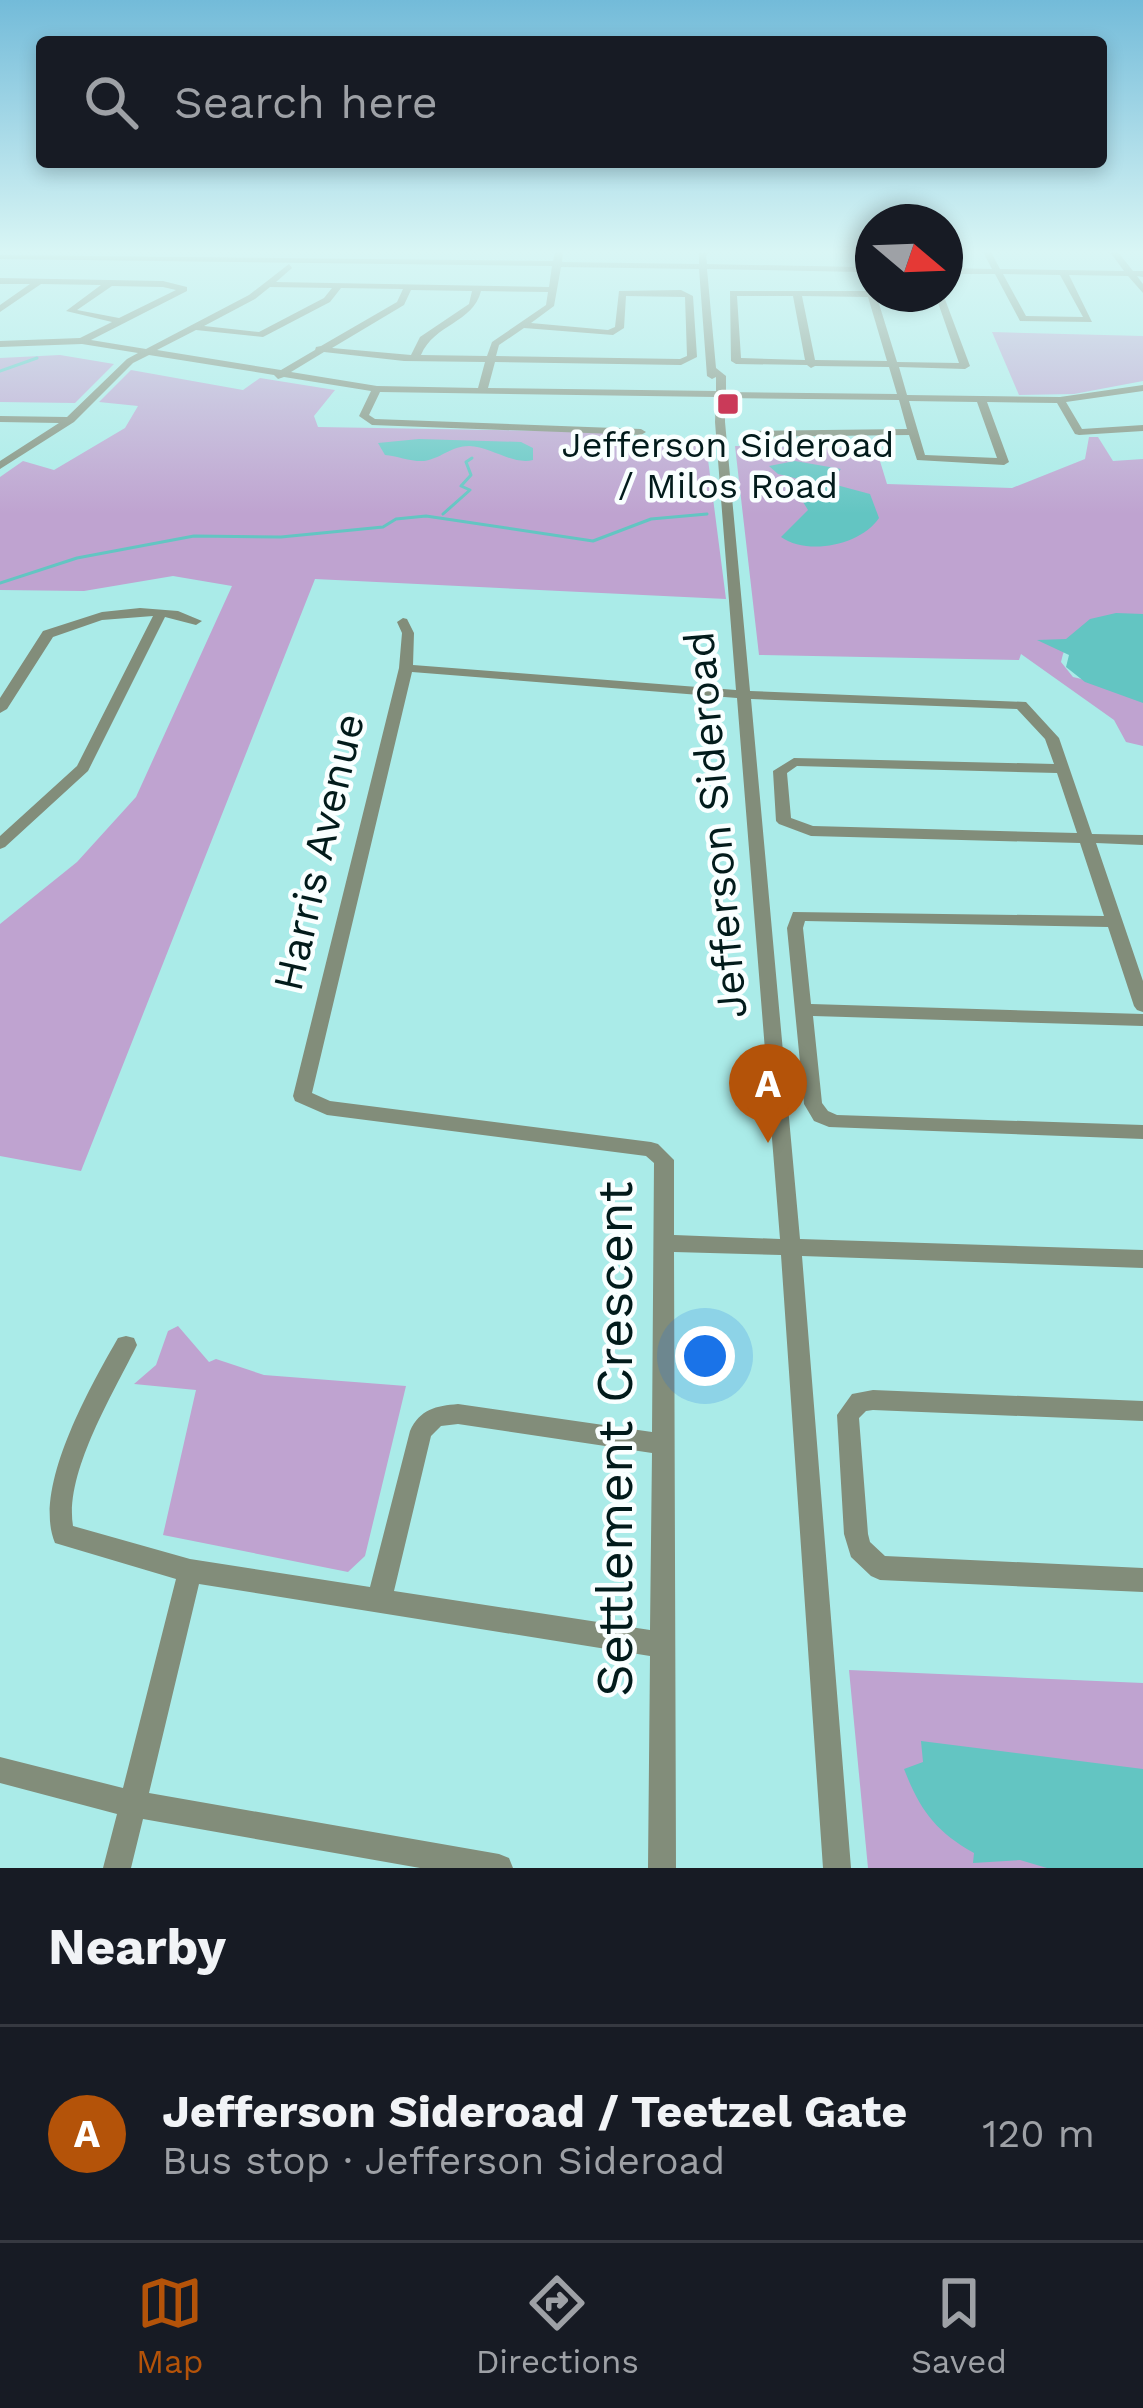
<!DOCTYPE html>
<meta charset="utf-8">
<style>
body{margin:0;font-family:"Work Sans",sans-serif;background:#20242c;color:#f1f3f6}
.compass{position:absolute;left:855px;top:204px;width:108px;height:108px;border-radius:50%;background:#171b24;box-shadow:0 6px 18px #0003;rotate:109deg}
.you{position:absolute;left:705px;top:1356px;width:42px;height:42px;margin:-30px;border:9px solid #fff;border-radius:50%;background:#1a73e8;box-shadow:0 0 0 18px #1a73e833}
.badge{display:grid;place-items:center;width:78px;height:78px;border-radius:50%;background:#b45309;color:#fff;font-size:39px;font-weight:700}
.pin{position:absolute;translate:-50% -99px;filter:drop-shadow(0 3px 6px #0008)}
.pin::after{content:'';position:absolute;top:63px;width:42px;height:36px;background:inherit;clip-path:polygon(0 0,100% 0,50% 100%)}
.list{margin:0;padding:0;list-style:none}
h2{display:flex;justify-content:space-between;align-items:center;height:156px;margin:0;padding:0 48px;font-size:51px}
h2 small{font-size:39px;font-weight:400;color:#9ea1a6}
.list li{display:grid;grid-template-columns:78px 1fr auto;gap:36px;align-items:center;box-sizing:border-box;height:216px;padding:0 48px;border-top:3px solid #363941}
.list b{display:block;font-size:45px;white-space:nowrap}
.list p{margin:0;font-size:39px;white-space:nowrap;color:#9ea1a6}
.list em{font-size:39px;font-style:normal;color:#9ea1a6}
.icon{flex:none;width:66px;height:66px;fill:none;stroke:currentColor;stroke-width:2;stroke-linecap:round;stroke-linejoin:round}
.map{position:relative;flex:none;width:1143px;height:1868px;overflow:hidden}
.search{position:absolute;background:#171b24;box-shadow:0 6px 18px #0003;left:36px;right:36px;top:36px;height:132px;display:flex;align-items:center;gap:30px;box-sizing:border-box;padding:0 42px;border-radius:12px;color:#9ea1a6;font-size:45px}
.sheet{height:372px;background:#171b24}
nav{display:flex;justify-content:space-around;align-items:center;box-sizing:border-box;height:168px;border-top:3px solid #363941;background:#171b24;font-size:33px;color:#9ea1a6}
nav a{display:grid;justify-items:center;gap:6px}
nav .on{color:#b45309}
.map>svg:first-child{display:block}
</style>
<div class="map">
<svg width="1143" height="1868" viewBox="0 0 1143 1868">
<rect width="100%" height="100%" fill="#aaebe8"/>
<!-- green -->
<g fill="#bfa3d0">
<polygon points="992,332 1143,336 1143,381 1074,394 1019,395"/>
<polygon points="60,355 114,364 75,403 0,402 0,358"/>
<polygon points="131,370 243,390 260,378 335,390 314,416 318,427 614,432 638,443 706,444 726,599 315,579 81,1171 0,1156 0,924 77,862 136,797 232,586 173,576 84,591 0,590 0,477 23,461 54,470 125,428 138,406 99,402"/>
<path d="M1089,437H1098L1113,461L1143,459V614C1104,618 1070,620 1061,662L1073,677L1143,694V746L1126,742L1114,720L1021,654L1019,660L759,655L735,446L876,448L887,484L1012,488L1085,459Z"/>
<polygon points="178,1326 209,1362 216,1359 264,1375 406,1386 365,1556 348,1572 163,1535 196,1390 134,1384 156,1365 168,1331"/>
<polygon points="849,1670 1143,1683 1143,1868 868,1868"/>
</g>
<!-- water -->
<g fill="#63c5c2">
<path d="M419,439L521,442L533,448V460C512,465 492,447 469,446C451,446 440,459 424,461C412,462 397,456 385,455L378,443Z"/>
<path d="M795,461L841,469L829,483L870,494L879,518C861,545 808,556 781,537L808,510L792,484L815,483L778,474L769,466Z"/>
<polygon points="1116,613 1143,614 1143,703 1085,682 1066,667 1069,655 1037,640 1066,639 1090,619"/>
<path d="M921,1741L1143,1769V1868H1047L1020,1860L973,1863L974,1853C935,1831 920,1810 904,1769L923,1762Z"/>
</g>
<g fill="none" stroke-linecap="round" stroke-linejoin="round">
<!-- stream -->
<g stroke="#63c5c2" stroke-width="3">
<polyline points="0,371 37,358"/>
<polyline points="443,514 470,490 461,486 471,475 466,462 472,458"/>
<polyline points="0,583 77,558 194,536 281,537 383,527 396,519 426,516 593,541 651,519 707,514"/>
</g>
<!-- minor -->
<g fill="#828d7a" fill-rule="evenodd">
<path d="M555,252H563L562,262L699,264V253L710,252L706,256L707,264L859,267L855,252H863L868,267H873V273L869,272L873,294H876L897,362L959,363L935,294H943L970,366L965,369L899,367L907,395L1060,397L1143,385V391L1066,402L1082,429L1143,425V431L1079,435L1075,434L1057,403L987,402L1009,462L1004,465L917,460L909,435L750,437L745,434L750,431L907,429L899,400L725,398V422L750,691L1026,702L1059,738L1092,834L1143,835V845L1096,843L1143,981V1012L1137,1010L1134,1006L1108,927L805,921L803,928L811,1004L1143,1014V1026L813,1016L822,1103L828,1111L837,1115L1143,1125V1139L829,1127L814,1121L804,1104L787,928L793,912L1104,916L1080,843L811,836L779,824L776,821L773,771L794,758L1054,764L1045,739L1017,709L751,699L800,1239L1143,1250V1268L802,1256L851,1868H823L781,1255L674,1252L676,1868H648L650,1656L199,1584L149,1793L499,1854L509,1858L513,1868H420L143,1819L131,1868H103L117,1814L0,1783V1757L123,1788L176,1579L55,1543C32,1489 90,1387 118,1338L126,1336L134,1338L137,1345C114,1392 64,1473 73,1526L190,1559L370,1587L410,1431C420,1409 436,1406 458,1404L652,1432L654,1163L646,1156L327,1115L295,1101L293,1096L399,668L402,633L397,622L403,618L407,619L414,633L413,665L736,690L715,422L716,397L380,392L369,415L375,419L641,429L646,432L641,435L372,425L359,416L371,391L284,377L278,379L274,375L149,355L133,363L74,422L0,469V461L59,423L0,422V416L67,417L127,359L138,353L82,344L0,347V341L80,338L112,322L66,311L101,285L41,284L0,312V305L30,284H0V278L163,281L187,287V291L91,340L146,349L249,295L289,264L292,268L276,282L549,287L552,266L0,259V255L553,261ZM561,267L699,269L707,376L712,379L716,377V391L488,388L495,362L681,365L697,357L693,296L681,290L619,291L615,327L608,330L531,323L554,306ZM707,269L861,272L867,291H730L731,361L736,364L807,365L811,368L815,366L889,367L897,394L726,392V376L716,368ZM112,286L163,287L176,290L119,318L77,310ZM270,287L332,288L324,298L259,332L204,326L255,299ZM341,288L403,289L397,302L321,346L316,347L315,350L281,370L157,350L196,330L263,337L330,302ZM411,290L472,291L469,304L420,337L411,355L332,348L404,305ZM481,291L548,292L546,305L492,342L487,356L421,355C434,324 473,323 481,291ZM626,296L685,297L687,356L680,359L496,356L499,345L524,328L613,335L624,328ZM737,296H793L805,360L741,358ZM802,296L868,297L887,361L815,360ZM324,352L404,361L485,362L478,388L377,386L291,372ZM909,401L977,402L997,458L925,455ZM412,672L737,698L780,1239L674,1235V1160L658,1144L651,1142L330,1101L312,1093ZM797,766L1057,773L1077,833L813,826L791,818L787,773ZM458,1424L652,1453L650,1630L394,1591L431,1436L441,1426Z"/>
<path d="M983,252H991L1000,269L1124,271L1110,252H1118L1133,271H1143V277L1137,276L1143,284V293L1128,276L1069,275L1092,322L1020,321L995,274H945V268L992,269ZM1003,274L1060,275L1083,317L1026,316Z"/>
<polygon points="140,608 178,611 202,621 196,625 165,617 88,771 5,847 0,849 0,836 77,766 153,616 102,620 53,637 7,709 0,713 0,698 43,631 102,612"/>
<polygon points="873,1390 1143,1401 1143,1421 873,1410 866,1411 859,1418 868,1534 870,1542 885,1556 1143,1568 1143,1592 880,1580 871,1576 851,1557 844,1534 837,1415 852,1394"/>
</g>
</g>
<!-- sky -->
<linearGradient id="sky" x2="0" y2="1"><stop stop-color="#73bbd9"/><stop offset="0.49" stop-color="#d9f6f5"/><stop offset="1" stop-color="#d9f6f5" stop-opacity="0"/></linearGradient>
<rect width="1143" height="514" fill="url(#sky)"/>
<!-- markers -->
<rect fill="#ca3a59" stroke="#f9ffff" stroke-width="4.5" x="716" y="392" width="24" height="24" rx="6"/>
<g text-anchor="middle" stroke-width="9" stroke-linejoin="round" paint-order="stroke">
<!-- far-poi labels -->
<g font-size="36" fill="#021b1b" stroke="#f9ffff">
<text x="728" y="457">Jefferson Sideroad<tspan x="728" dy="41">/ Milos Road</tspan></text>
</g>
<!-- street labels -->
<g font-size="42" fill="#021b1b" stroke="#f9ffff">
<text transform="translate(715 825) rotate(-95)" y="15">Jefferson Sideroad</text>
<text transform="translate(318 852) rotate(-77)" y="15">Harris Avenue</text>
</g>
<!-- near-street labels -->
<g font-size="51" fill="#021b1b" stroke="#f9ffff">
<text transform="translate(614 1439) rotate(-90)" y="18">Settlement Crescent</text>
</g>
</g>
</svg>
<svg class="compass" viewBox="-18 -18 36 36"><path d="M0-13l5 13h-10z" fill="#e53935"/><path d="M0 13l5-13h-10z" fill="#9ea1a6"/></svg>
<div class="you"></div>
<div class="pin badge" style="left:768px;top:1143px">A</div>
<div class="search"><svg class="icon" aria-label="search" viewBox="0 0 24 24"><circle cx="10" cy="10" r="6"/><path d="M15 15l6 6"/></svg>Search here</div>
</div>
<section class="sheet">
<h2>Nearby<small></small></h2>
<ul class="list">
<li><span class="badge">A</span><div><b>Jefferson Sideroad / Teetzel Gate</b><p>Bus stop · Jefferson Sideroad</p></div><em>120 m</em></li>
</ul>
</section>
<nav>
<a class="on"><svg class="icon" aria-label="map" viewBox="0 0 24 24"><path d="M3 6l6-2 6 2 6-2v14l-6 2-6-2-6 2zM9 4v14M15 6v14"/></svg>Map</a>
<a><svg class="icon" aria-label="directions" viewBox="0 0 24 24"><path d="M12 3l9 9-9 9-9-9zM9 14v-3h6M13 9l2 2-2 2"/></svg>Directions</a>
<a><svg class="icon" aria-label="saved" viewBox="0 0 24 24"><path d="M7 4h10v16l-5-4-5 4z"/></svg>Saved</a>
</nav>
